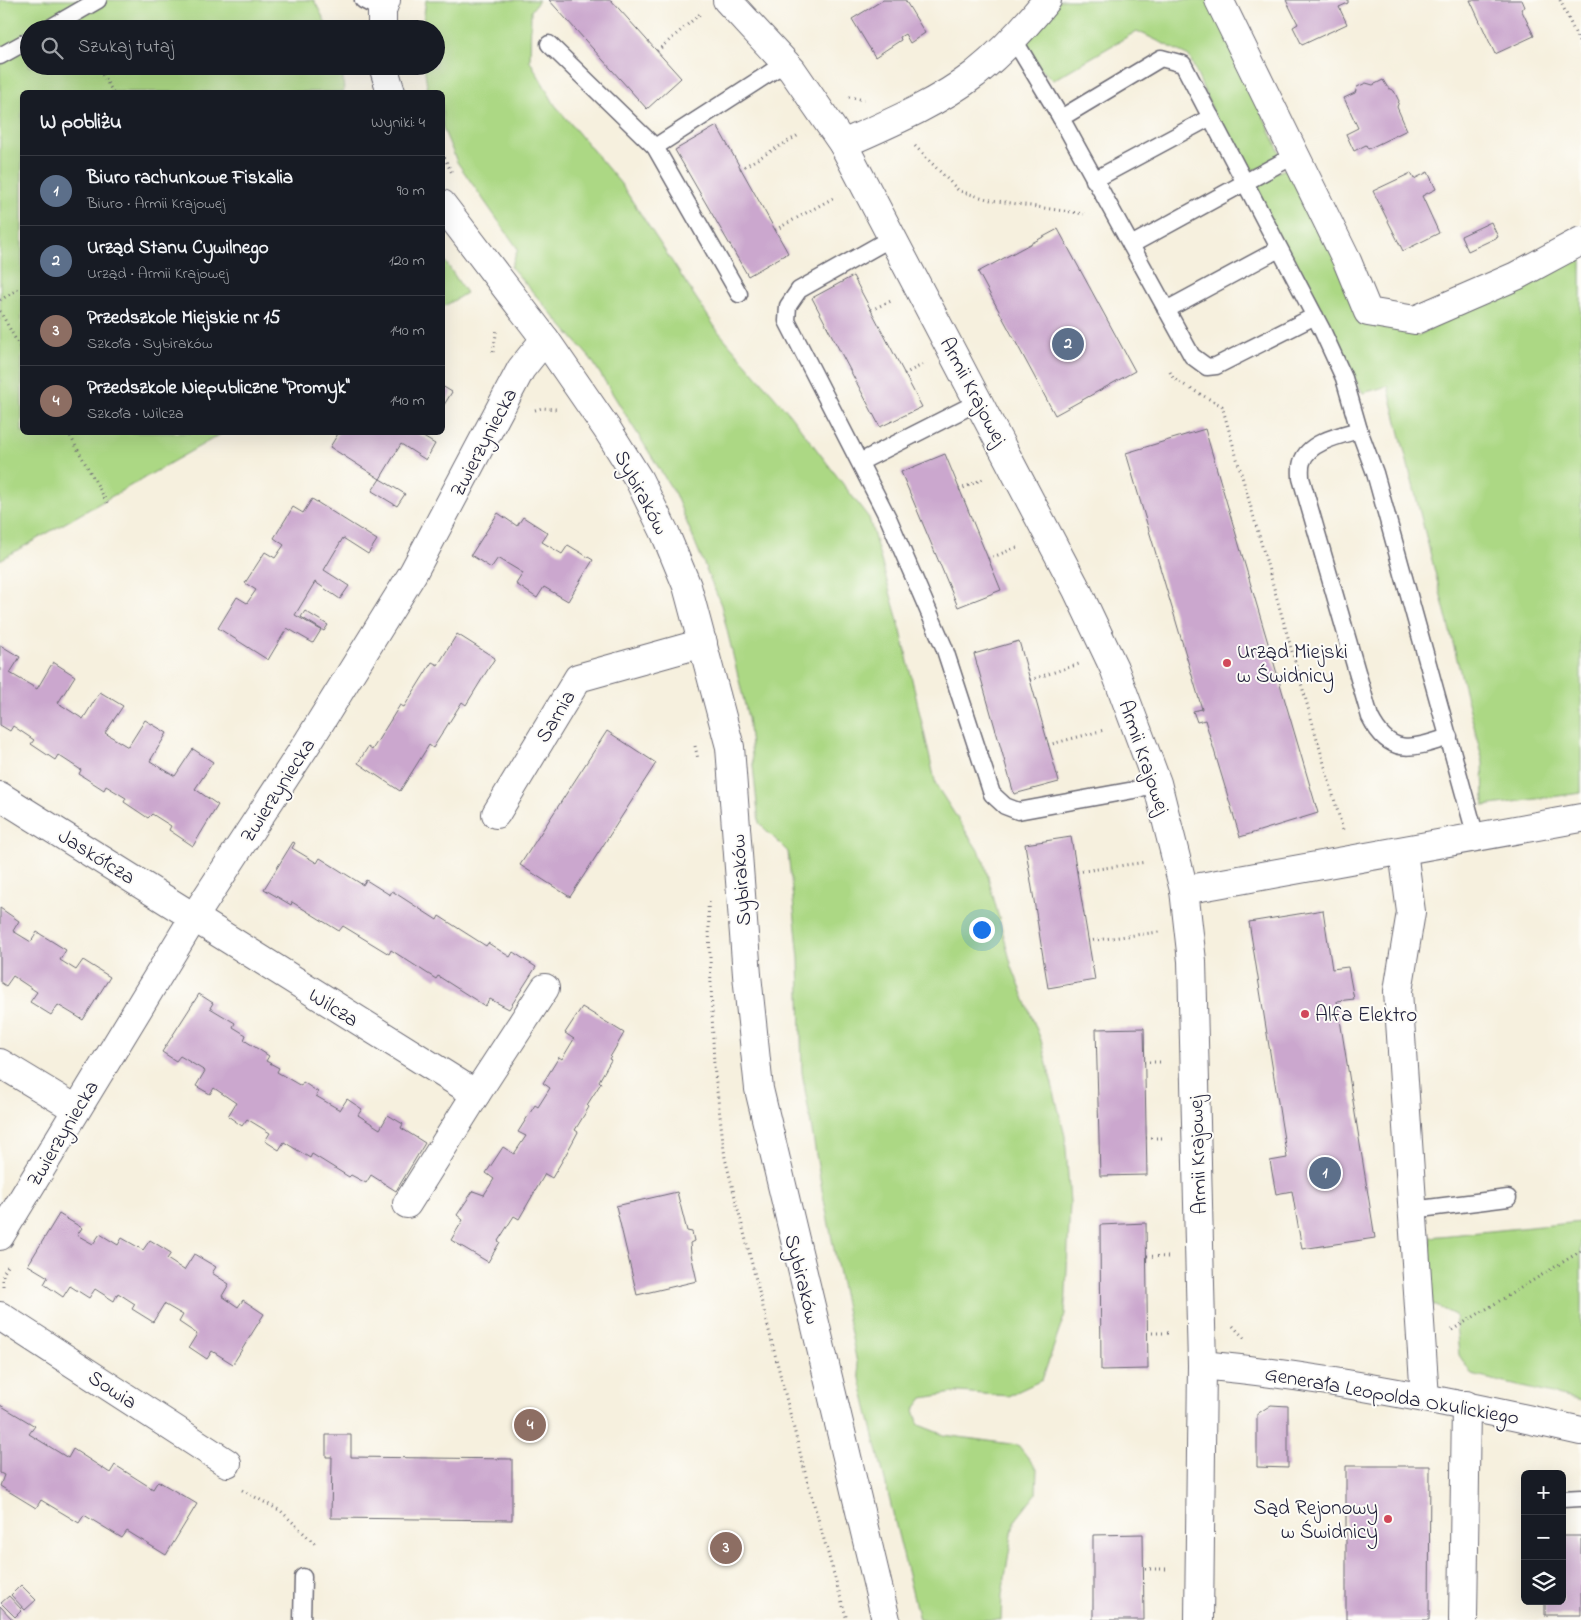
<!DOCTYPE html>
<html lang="pl">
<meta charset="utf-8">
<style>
body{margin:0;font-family:"Indie Flower",sans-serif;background:#242831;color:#f1f3f6}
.controls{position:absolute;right:15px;bottom:15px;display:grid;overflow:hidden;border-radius:8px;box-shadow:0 5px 20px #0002}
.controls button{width:45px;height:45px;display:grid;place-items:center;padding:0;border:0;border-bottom:1px solid #363941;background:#171b24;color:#f1f3f6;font:25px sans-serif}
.you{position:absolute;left:981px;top:929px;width:18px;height:18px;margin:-12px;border:4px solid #fff;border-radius:50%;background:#1a73e8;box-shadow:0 0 0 8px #1a73e833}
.badge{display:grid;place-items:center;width:32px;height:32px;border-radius:50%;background:#7c3aed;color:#fff;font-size:16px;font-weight:700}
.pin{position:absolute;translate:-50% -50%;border:2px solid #fff;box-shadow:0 1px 5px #0006}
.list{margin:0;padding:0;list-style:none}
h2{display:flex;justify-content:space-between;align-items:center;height:65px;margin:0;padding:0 20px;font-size:21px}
h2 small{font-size:16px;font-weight:400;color:#9ea1a6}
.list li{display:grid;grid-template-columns:32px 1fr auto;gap:15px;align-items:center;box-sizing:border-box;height:70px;padding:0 20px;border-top:1px solid #363941}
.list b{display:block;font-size:19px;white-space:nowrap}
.list p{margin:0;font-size:16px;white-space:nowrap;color:#9ea1a6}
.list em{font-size:16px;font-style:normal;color:#9ea1a6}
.icon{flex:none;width:28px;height:28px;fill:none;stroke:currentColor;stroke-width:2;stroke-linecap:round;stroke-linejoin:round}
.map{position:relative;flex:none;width:1581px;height:1620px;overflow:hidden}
.search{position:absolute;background:#171b24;box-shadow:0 5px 20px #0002;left:20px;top:20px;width:425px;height:55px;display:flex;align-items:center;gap:12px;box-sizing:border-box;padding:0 18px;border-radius:28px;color:#9ea1a6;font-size:19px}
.panel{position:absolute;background:#171b24;box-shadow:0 5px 20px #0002;left:20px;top:90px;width:425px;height:345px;border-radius:8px}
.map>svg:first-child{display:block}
</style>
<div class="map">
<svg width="1581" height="1620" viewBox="0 0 1581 1620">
<rect width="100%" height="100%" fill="#fdfcf7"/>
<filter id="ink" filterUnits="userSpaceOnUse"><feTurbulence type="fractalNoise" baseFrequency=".02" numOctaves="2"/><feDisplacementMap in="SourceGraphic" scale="10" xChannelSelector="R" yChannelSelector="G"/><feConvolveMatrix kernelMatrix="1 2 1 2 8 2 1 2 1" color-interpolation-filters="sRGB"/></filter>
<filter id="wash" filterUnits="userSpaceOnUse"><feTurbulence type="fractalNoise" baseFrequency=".0096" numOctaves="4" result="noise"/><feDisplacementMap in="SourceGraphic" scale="20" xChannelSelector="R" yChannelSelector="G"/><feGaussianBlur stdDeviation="1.12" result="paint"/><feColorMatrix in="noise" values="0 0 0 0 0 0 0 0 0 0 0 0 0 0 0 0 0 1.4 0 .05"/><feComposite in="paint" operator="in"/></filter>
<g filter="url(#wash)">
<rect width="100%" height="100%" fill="#f6f0de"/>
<!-- green -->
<g fill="#acd884" stroke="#677d60">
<polygon points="0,0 314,0 329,29 29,29 29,66 342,66 344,92 22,92 22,432 223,433 0,560"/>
<polygon points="426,0 539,0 531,11 530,61 555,105 621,184 717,330 788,412 869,518 901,631 936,785 983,858 1012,967 1041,1040 1065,1136 1070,1202 1065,1314 1042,1380 1008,1396 959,1392 923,1398 914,1410 919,1425 944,1435 1018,1445 1037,1469 1036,1494 1014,1522 1002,1595 1001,1620 919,1620 861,1383 822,1190 802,1072 799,958 788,852 759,823 748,718 721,605 675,494 591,359 511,267 518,249 457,162 443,128 442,92 428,92 424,66 436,66 436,29 422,29"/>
<polygon points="1058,0 1211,0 1284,162 1240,173 1189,56 1137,31 1053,80 1020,50"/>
<polygon points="1299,164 1368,312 1417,336 1581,251 1581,793 1484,806 1483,762 1388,386 1363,393 1245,184"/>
<polygon points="443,258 466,293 443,307 442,307"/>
<polygon points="1581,1222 1581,1401 1472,1375 1459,1355 1455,1315 1432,1304 1430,1237"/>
</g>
<g id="blocks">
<!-- building -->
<g fill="#cba7ce">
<polygon points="549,0 611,0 681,78 647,109"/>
<polygon points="883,0 905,0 925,33 910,43 905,34 900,37 901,40 875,57 852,19"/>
<polygon points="1286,0 1348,0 1348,3 1339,7 1347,24 1302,45 1293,27 1298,24"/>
<polygon points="1470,0 1522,0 1525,7 1521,9 1534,36 1495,54"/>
<polygon points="1383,80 1388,88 1394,91 1399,101 1397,107 1407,130 1368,149 1366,145 1354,151 1346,134 1358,128 1344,98 1355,93 1357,87 1366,83 1373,85"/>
<polygon points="717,126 788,253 748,276 675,150"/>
<polygon points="1428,172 1436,189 1422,196 1439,233 1403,251 1373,191 1411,173 1414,179"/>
<polygon points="1491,222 1498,237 1468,251 1461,236"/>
<polygon points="1058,229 1135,371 1055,415 978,272"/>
<polygon points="853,276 922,407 880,427 812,298"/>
<polygon points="442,386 452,392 442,408"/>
<polygon points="1205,429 1318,813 1240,837 1205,720 1197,722 1193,711 1202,709 1126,453"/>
<polygon points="339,432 415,432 435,444 426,460 401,444 380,479 330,447"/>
<polygon points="945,454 1001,590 958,607 901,472"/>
<polygon points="380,479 405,494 397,506 372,491"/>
<polygon points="312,499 377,540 368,554 343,538 324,570 349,586 340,599 315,582 295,615 321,630 313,643 287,628 268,660 218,628 237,597 247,603 256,590 245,583 265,552 275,558 284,545 274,538 293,507 303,513"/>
<polygon points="498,513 517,526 523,517 548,533 542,542 562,554 568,545 593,560 568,601 544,587 537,598 516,584 523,573 498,558 491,568 471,555"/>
<polygon points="305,611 328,625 324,631 301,617"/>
<polygon points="457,634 495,658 466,705 462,702 433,748 429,745 400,791 358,763 368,747 372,750 400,705 404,707 432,662 438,665"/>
<polygon points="1019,641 1059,782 1014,794 974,654"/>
<polygon points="0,645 20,657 10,673 37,689 53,662 75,676 58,703 83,719 100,692 123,706 105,733 128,747 145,720 167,733 150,761 175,776 193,749 213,762 195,789 218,805 193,846 169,830 171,826 152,814 148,818 124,802 126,798 106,786 104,790 79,774 81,770 58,755 55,760 31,744 34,740 13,726 10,731 0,725"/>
<polygon points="607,731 656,763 570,897 520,865"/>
<polygon points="1071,837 1095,980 1048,988 1025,844"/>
<polygon points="293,842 295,843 292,848 317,863 320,858 363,885 366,880 390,895 392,891 437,920 439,916 486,946 488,943 510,957 513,952 536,967 509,1009 490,999 485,1006 438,976 436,979 391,950 389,954 343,926 339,931 292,902 291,905 264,889"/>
<polygon points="0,908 19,921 13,931 31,942 37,932 66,950 60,960 76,970 83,960 110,977 83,1020 58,1005 51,1015 30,1002 37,992 13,976 6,986 0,982"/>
<polygon points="1323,910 1332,969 1348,967 1354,999 1337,1001 1375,1238 1302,1249 1292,1191 1276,1194 1270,1161 1287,1158 1249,922"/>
<polygon points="199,994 213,1003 210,1008 235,1023 233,1027 246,1035 244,1040 269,1056 266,1061 279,1068 277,1072 301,1086 303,1082 318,1092 316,1096 340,1110 347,1099 362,1109 358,1115 380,1129 388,1115 403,1124 401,1128 425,1143 396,1191 371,1175 366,1183 351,1175 349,1177 312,1154 310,1158 284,1142 279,1150 265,1141 270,1133 247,1119 242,1126 228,1116 236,1103 214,1088 210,1094 196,1086 205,1071 180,1056 176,1061 162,1052"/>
<polygon points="582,1007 624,1033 609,1059 611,1060 599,1081 601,1083 587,1105 589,1107 575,1130 578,1132 565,1156 552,1178 545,1174 519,1219 514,1216 498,1241 500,1242 488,1262 451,1240 463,1220 457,1215 473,1191 484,1195 494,1179 486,1173 503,1147 514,1154 526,1136 518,1132 535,1105 538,1107 550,1088 543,1083 559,1057 562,1059 574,1039 565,1033"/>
<polygon points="1144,1028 1147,1175 1100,1176 1096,1029"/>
<polygon points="677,1192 687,1231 692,1232 694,1241 690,1243 691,1254 697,1281 637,1295 616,1206"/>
<polygon points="59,1214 82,1228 77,1235 93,1244 100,1234 118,1245 122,1238 143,1250 150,1240 171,1253 167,1259 184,1270 194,1254 216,1267 212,1273 229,1284 222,1296 238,1307 243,1300 264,1314 233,1364 212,1351 207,1359 189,1347 197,1334 179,1322 183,1315 164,1304 153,1322 132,1309 135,1304 118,1293 114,1301 95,1289 89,1298 70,1286 63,1297 44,1284 48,1277 28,1265"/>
<polygon points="1146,1223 1148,1369 1101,1370 1100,1225"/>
<polygon points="0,1405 35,1426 29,1434 68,1458 73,1449 110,1473 115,1465 153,1489 158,1481 197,1504 166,1555 127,1531 122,1538 84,1515 79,1523 41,1500 36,1508 0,1486 4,1475 0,1473"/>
<polygon points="1271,1405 1288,1406 1288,1468 1257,1467 1257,1414"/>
<polygon points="326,1435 351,1435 351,1457 512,1459 512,1520 331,1518 332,1457 326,1457"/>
<polygon points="1346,1466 1430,1466 1429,1620 1346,1620"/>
<polygon points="1143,1534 1144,1620 1093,1620 1093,1535"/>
<polygon points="1562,1536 1581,1536 1581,1615 1545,1615 1545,1601 1562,1601"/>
<polygon points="21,1585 36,1600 25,1610 11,1595"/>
<polygon points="9,1596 22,1610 15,1617 1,1603"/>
<polygon points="0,1606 13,1620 0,1620"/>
</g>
</g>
</g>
<g filter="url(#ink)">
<use href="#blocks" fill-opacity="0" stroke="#6c6a74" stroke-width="1"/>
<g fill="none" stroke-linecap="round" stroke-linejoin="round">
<!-- lane casing -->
<g stroke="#6c6a74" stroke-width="19">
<g id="lane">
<polyline points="363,0 382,10"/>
<polyline points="48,29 98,0"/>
<polyline points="1013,38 1061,118"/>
<polyline points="549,44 655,147 739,294"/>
<polyline points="0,56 29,40"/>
<polyline points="655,147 785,63"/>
<polyline points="1094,180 1211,117"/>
<polyline points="893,237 799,290 788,306 787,321 889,520 944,647 992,794 1005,806 1018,811 1134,790 1157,783"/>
<polyline points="1131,245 1295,155"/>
<polyline points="1166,310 1279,249"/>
<polyline points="1315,316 1216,366 1207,367 1192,356 1061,118 1161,58 1183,64 1322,330 1344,378 1359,430"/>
<polyline points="860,462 980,401"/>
<path d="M1449,737C1412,749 1390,757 1370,717L1301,478C1301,473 1300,467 1302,462C1308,442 1341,435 1359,430L1375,473L1476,837"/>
<polyline points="1412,1210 1508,1198"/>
<polyline points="1562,1499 1581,1498"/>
<polyline points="302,1620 303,1577"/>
</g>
</g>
<!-- street casing -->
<g stroke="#6c6a74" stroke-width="30">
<g id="street">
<polyline points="727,0 792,70 843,144 1077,590 1114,668 1157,783 1184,890 1192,961 1202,1365 1199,1620"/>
<polyline points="1219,0 1347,261 1368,312 1415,320 1516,276 1581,241"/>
<path d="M843,144C888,124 936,104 975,74C1001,53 1026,26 1047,0"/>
<polyline points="0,796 476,1094 545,988"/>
<polyline points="496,814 578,678 703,643"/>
<polyline points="1403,851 1411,912 1398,991 1425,1398"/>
<polyline points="1184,890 1581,818"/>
<polyline points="0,1063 76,1109"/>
<polyline points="407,1204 476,1094"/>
<polyline points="0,1236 194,917 308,742 413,573 521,369 545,339"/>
<polyline points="0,1316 227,1463"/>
<path d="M1202,1365C1329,1377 1456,1403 1581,1431"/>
<polyline points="1463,1620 1466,1405"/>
</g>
</g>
<!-- secondary casing -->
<g stroke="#6c6a74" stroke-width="30">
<g id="secondary">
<polyline points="382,29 382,10 386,0"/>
<polyline points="383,66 391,92"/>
<polyline points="442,204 545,339 607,429 639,480 665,533 687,586 730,747 747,975 759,1089 886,1620"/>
</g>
</g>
<!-- path -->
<g stroke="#6c6a74" stroke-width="3" stroke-dasharray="1 4" stroke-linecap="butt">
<polyline points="1560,0 1581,46"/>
<polyline points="657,51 700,14"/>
<polyline points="97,66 113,92"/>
<polyline points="849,97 864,100"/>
<polyline points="915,146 959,191 991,200 1084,214"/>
<polyline points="442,153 453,175"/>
<polyline points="740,169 799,135"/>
<polyline points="775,230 835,197"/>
<polyline points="0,300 22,287"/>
<polyline points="871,310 891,301"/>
<polyline points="0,311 22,351"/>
<polyline points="493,352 497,329"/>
<polyline points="1170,372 1173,378 1186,386"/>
<polyline points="904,374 924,364"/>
<polyline points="1191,389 1222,406 1343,830"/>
<polyline points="535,410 542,408 556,409"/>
<polyline points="68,432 109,506"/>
<polyline points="959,490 985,478"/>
<polyline points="988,559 1020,546"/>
<polyline points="1030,680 1079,664"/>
<polyline points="1048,745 1104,730"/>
<polyline points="695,746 698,759"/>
<polyline points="1077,872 1146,862"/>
<polyline points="708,902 714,1066 725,1158 807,1480 847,1620"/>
<polyline points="1088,941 1159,932"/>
<polyline points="1144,1062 1163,1062"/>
<polyline points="1146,1138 1166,1138"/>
<polyline points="1147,1256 1169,1257"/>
<polyline points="3,1286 3,1274 8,1266"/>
<polyline points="1233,1326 1244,1338"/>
<polyline points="1452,1330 1581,1251"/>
<polyline points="1147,1333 1172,1333"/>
<polyline points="242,1490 281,1511 316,1545"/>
<polyline points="1145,1569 1169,1569"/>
</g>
<!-- lane -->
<use href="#lane" stroke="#fff" stroke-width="16"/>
<!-- street -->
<use href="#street" stroke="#fff" stroke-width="28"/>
<!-- secondary -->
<use href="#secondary" stroke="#fff" stroke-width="28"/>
</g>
</g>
<!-- markers -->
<g fill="#d1495b" stroke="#fdfcf7" stroke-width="2">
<circle cx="1227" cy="663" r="5"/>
<circle cx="1305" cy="1014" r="5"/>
<circle cx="1388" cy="1519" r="5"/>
</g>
<g text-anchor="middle" stroke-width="4" stroke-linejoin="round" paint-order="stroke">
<!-- street labels -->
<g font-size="21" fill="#22223b" stroke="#fdfcf7">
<text transform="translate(974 391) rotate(62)" y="7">Armii Krajowej</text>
<text transform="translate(483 442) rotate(-62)" y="7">Zwierzyniecka</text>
<text transform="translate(642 492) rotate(62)" y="7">Sybiraków</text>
<text transform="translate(555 716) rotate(-59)" y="7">Sarnia</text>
<text transform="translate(1145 757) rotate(71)" y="7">Armii Krajowej</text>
<text transform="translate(277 790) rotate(-57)" y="7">Zwierzyniecka</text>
<text transform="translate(97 856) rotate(32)" y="7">Jaskółcza</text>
<text transform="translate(740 880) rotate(-94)" y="7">Sybiraków</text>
<text transform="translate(334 1007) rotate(32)" y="7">Wilcza</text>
<text transform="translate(62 1133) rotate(-59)" y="7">Zwierzyniecka</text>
<text transform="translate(1197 1155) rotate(-92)" y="7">Armii Krajowej</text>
<text transform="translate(803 1279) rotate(76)" y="7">Sybiraków</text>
<text transform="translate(113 1389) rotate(33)" y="7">Sowia</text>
<text transform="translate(1392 1395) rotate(10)" y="7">Generała Leopolda Okulickiego</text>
</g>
<!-- poi labels -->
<g font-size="21" fill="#22223b" stroke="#fdfcf7" text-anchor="start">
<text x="1237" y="658">Urząd Miejski<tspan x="1237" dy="24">w Świdnicy</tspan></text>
<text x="1315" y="1021">Alfa Elektro</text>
<text x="1378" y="1514" text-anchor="end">Sąd Rejonowy<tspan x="1378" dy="24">w Świdnicy</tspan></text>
</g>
</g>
</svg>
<div class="controls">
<button>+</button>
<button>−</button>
<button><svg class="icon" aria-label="layers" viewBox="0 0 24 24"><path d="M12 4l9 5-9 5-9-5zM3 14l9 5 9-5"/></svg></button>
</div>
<div class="you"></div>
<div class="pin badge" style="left:1325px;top:1173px;background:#5c6f8a">1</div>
<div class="pin badge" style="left:1068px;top:344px;background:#5c6f8a">2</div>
<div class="pin badge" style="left:726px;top:1548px;background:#8d6e63">3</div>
<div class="pin badge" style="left:530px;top:1425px;background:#8d6e63">4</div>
<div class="search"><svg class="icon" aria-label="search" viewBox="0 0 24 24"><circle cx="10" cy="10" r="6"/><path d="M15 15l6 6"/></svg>Szukaj tutaj</div>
<section class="panel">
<h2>W pobliżu<small>Wyniki: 4</small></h2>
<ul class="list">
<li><span class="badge" style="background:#5c6f8a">1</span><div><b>Biuro rachunkowe Fiskalia</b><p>Biuro · Armii Krajowej</p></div><em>90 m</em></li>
<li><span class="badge" style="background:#5c6f8a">2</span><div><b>Urząd Stanu Cywilnego</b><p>Urząd · Armii Krajowej</p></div><em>120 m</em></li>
<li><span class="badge" style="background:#8d6e63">3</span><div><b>Przedszkole Miejskie nr 15</b><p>Szkoła · Sybiraków</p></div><em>140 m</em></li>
<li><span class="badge" style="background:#8d6e63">4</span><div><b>Przedszkole Niepubliczne ''Promyk''</b><p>Szkoła · Wilcza</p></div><em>140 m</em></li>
</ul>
</section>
</div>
